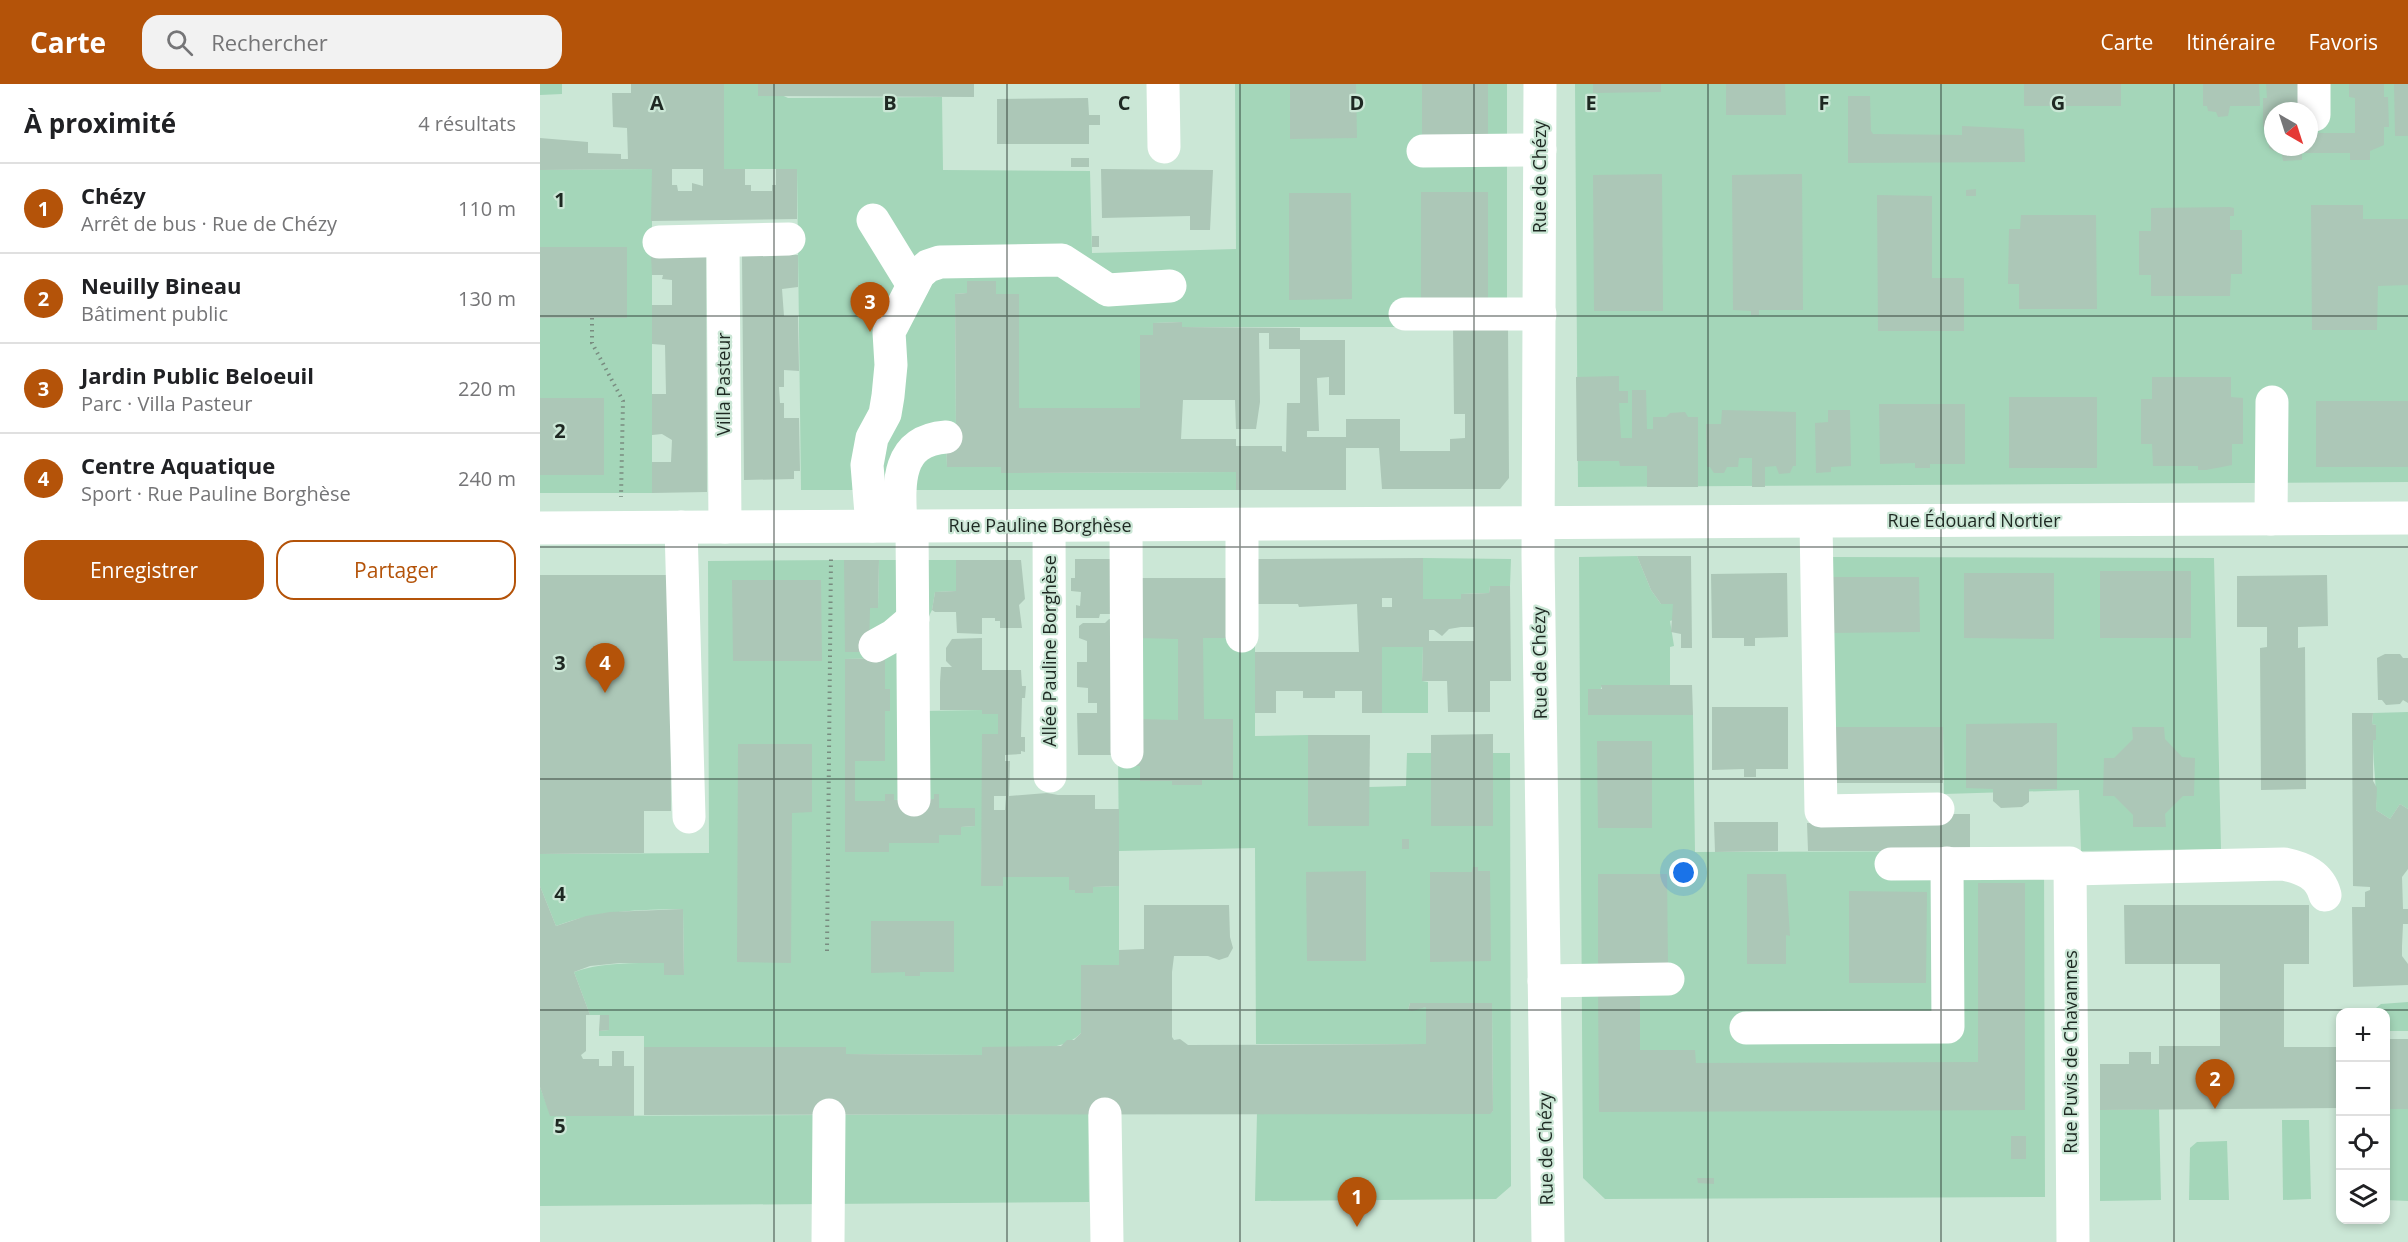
<!DOCTYPE html>
<html lang="fr">
<meta charset="utf-8">
<style>
body{margin:0;font-family:"Open Sans",sans-serif;background:#f2f2f2;color:#202124}
.controls{position:absolute;right:18px;bottom:18px;display:grid;overflow:hidden;border-radius:12px;box-shadow:0 3px 9px #0003}
.controls button{width:54px;height:54px;display:grid;place-items:center;padding:0;border:0;border-bottom:2px solid #e0e0e0;background:#fff;color:#202124;font:30px sans-serif}
.compass{position:absolute;left:1724px;top:18px;width:54px;height:54px;border-radius:50%;background:#fff;box-shadow:0 3px 9px #0003;rotate:141deg}
.you{position:absolute;left:1144px;top:789px;width:21px;height:21px;margin:-15px;border:4px solid #fff;border-radius:50%;background:#1a73e8;box-shadow:0 0 0 9px #1a73e833}
.badge{display:grid;place-items:center;width:39px;height:39px;border-radius:50%;background:#b45309;color:#fff;font-size:20px;font-weight:700}
.pin{position:absolute;translate:-50% -50px;filter:drop-shadow(0 2px 3px #0008)}
.pin::after{content:'';position:absolute;top:32px;width:21px;height:18px;background:inherit;clip-path:polygon(0 0,100% 0,50% 100%)}
.list{margin:0;padding:0;list-style:none}
h2{display:flex;justify-content:space-between;align-items:center;height:78px;margin:0;padding:0 24px;font-size:26px}
h2 small{font-size:20px;font-weight:400;color:#757577}
.list li{display:grid;grid-template-columns:39px 1fr auto;gap:18px;align-items:center;box-sizing:border-box;height:90px;padding:0 24px;border-top:2px solid #e0e0e0}
.list b{display:block;font-size:22px;white-space:nowrap}
.list p{margin:0;font-size:20px;white-space:nowrap;color:#757577}
.list em{font-size:20px;font-style:normal;color:#757577}
.actions{display:flex;gap:12px;padding:18px 24px}
.actions a{flex:1;padding:14px 0;border:2px solid #b45309;border-radius:18px;text-align:center;font-size:21px;color:#b45309}
.actions .main{background:#b45309;color:#fff}
.icon{flex:none;width:33px;height:33px;fill:none;stroke:currentColor;stroke-width:2;stroke-linecap:round;stroke-linejoin:round}
.map{position:relative;flex:none;width:1868px;height:1158px;overflow:hidden}
header{display:flex;align-items:center;gap:36px;box-sizing:border-box;height:84px;padding:0 30px;background:#b45309;color:#fff}
header strong{font-size:28px}
nav{display:flex;gap:33px;margin-inline-start:auto;font-size:21px}
.search{width:420px;height:54px;background:#f2f2f2;display:flex;align-items:center;gap:15px;box-sizing:border-box;padding:0 21px;border-radius:18px;color:#757577;font-size:22px}
main{display:flex}
aside{flex:1;background:#fff}
.map>svg:first-child{display:block}
</style>
<header>
<strong>Carte</strong>
<div class="search"><svg class="icon" aria-label="search" viewBox="0 0 24 24"><circle cx="10" cy="10" r="6"/><path d="M15 15l6 6"/></svg>Rechercher</div>
<nav><a>Carte</a><a>Itinéraire</a><a>Favoris</a></nav>
</header>
<main>
<aside>
<h2>À proximité<small>4 résultats</small></h2>
<ul class="list">
<li><span class="badge">1</span><div><b>Chézy</b><p>Arrêt de bus · Rue de Chézy</p></div><em>110 m</em></li>
<li><span class="badge">2</span><div><b>Neuilly Bineau</b><p>Bâtiment public</p></div><em>130 m</em></li>
<li><span class="badge">3</span><div><b>Jardin Public Beloeuil</b><p>Parc · Villa Pasteur</p></div><em>220 m</em></li>
<li><span class="badge">4</span><div><b>Centre Aquatique</b><p>Sport · Rue Pauline Borghèse</p></div><em>240 m</em></li>
</ul>
<div class="actions"><a class="main">Enregistrer</a><a>Partager</a></div>
</aside>
<div class="map">
<svg width="1868" height="1158" viewBox="0 0 1868 1158">
<rect width="100%" height="100%" fill="#cbe7d6"/>
<!-- green -->
<g fill="#a4d6b9" fill-rule="evenodd">
<polygon points="0,0 22,0 22,10 0,11"/>
<polygon points="184,0 218,0 248,14 402,13 403,86 550,87 552,169 696,165 695,0 967,0 967,215 865,243 642,243 642,238 613,239 613,251 600,252 600,324 479,324 479,210 456,210 456,197 427,197 427,209 415,210 416,353 406,353 407,383 461,383 461,389 696,388 696,406 261,406 257,85 184,85"/>
<path d="M1035,0H1868V398L1038,403ZM1733,27H1769V63H1733Z"/>
<polygon points="112,85 112,409 0,409 0,391 63,390 64,314 0,314 0,86"/>
<polygon points="1097,472 1111,506 1121,520 1133,520 1133,536 1130,537 1134,562 1130,563 1130,601 1062,602 1049,631 1153,631 1155,768 1504,767 1505,1113 1065,1115 1043,1094 1039,473"/>
<polygon points="1285,473 1674,474 1681,765 1541,767 1539,706 1404,710 1403,643 1290,643"/>
<polygon points="883,474 971,475 970,502 950,502 949,509 921,510 921,515 883,515"/>
<path d="M304,476L330,524H338L339,476H416V507L395,508L392,526L388,534L382,627L442,626L443,630H458V650L442,751L441,802H463V793H529V806H535V809H552L553,803L579,802V881H541V949C519,972 473,963 443,963L442,971L306,970V963H104V952H59V947L69,946V931H50L34,888C63,878 93,879 124,879V891L144,890L143,825C99,826 57,826 16,842L0,802V770L169,769L168,477ZM345,574V605H350L345,627V677H315V717H345V710H354V716L394,715V710H398L399,724H435V742L421,743V751H399V758L349,759V768H305V575Z"/>
<polygon points="599,554 715,554 715,652 768,651 769,742 829,742 829,703 866,702 867,669 970,669 971,1102 956,1115 715,1117 717,1029 950,1029 953,1027 952,919 870,919 868,926 886,923 886,960 716,960 715,764 579,767 578,669"/>
<polygon points="842,563 883,563 882,597 888,598 888,629 842,629"/>
<path d="M1868,628V725L1860,720L1850,735L1836,726C1837,703 1833,682 1833,656L1836,655V641L1832,640L1833,629Z"/>
<polygon points="1868,918 1868,947 1846,947 1846,928 1831,928 1841,920"/>
<polygon points="0,1003 11,1032 548,1030 549,1118 0,1122"/>
<polygon points="1619,1025 1621,1116 1560,1117 1560,1026"/>
<polygon points="1846,1025 1868,1025 1868,1117 1846,1116"/>
<polygon points="1742,1036 1769,1036 1771,1115 1743,1116"/>
<rect x="1797" y="1036" width="3" height="79"/>
<polygon points="1687,1057 1689,1116 1649,1116 1650,1064 1657,1058"/>
</g>
<!-- building -->
<g fill="#acc7b7" fill-rule="evenodd">
<path d="M91,0H184V85H205V101H211V107H232V101H236V85H257V135L111,137L112,85L0,86V54L48,58V69L81,70V75H88L87,44L73,43L72,9H91ZM132,85H163V102L152,99V107H138L137,101H132Z"/>
<polygon points="218,0 434,0 434,13 218,12"/>
<polygon points="750,0 816,0 817,54 750,55"/>
<polygon points="882,0 948,0 948,53 882,55"/>
<polygon points="1053,0 1121,0 1121,8 1053,9"/>
<polygon points="1186,0 1245,0 1246,31 1186,31"/>
<rect x="1484" y="0" width="97" height="22"/>
<polygon points="1663,0 1719,0 1720,22 1690,22 1688,32 1678,33 1676,28 1668,27 1667,22 1663,22"/>
<polygon points="1726,0 1764,0 1758,27 1733,27 1733,63 1769,63 1769,49 1815,49 1815,14 1809,13 1809,0 1844,0 1844,13 1848,13 1849,43 1844,43 1844,61 1830,67 1830,76 1810,76 1810,69 1762,69 1762,76 1743,77 1741,65 1734,67 1729,64 1728,43 1723,43 1723,14 1727,14"/>
<polygon points="1854,0 1868,0 1868,52 1855,52"/>
<polygon points="1308,12 1330,12 1331,47 1333,50 1422,51 1422,42 1484,45 1485,78 1308,79"/>
<polygon points="548,14 549,31 560,31 560,41 549,41 549,60 457,60 457,15"/>
<rect x="531" y="74" width="18" height="9"/>
<polygon points="561,85 673,86 670,146 650,146 650,132 562,134"/>
<polygon points="1122,90 1123,227 1054,227 1053,91"/>
<polygon points="1262,90 1263,226 1219,226 1219,231 1211,231 1211,227 1193,226 1192,91"/>
<polygon points="1436,105 1436,112 1426,112 1426,106"/>
<rect x="881" y="108" width="67" height="107"/>
<polygon points="749,109 811,109 812,215 749,216"/>
<polygon points="1337,111 1392,112 1392,194 1424,194 1424,247 1338,247"/>
<polygon points="1771,121 1823,121 1823,135 1868,135 1868,201 1838,202 1837,246 1772,246"/>
<polygon points="1690,123 1694,124 1694,132 1690,132 1690,146 1702,146 1702,190 1691,190 1690,212 1611,212 1611,191 1599,191 1599,147 1611,147 1611,124"/>
<polygon points="1481,131 1556,131 1557,225 1479,225 1479,200 1468,200 1469,145 1480,145"/>
<rect x="552" y="152" width="7" height="11"/>
<rect x="0" y="163" width="87" height="71"/>
<polygon points="202,171 258,171 258,203 242,205 244,232 258,232 259,287 244,286 244,303 239,303 240,319 244,319 244,334 259,334 260,387 254,387 254,395 204,396"/>
<polygon points="111,172 166,172 167,408 112,409 112,378 131,378 132,356 122,350 112,351 112,310 126,310 125,261 112,260 112,221 132,221 132,196 122,195 123,191 112,191"/>
<path d="M427,197H456V210H479V324H600V251H613V239L642,238V243L760,244V256H805V311H789V293L777,294L779,347H767V353H806V335H860V367H910V355L925,354V330H914L913,242L968,241L969,394L960,405H842L839,364H806V406H696V388L461,389V383H407L406,353H416L415,210L427,209ZM719,249H729V265H760V319H747L746,368L742,367V362H696V355H641L643,316H695L696,345H716L720,318Z"/>
<polygon points="1079,292 1079,307 1088,307 1088,319 1079,319 1081,354 1092,354 1092,306 1106,306 1107,345 1113,345 1113,333 1126,333 1130,329 1145,328 1148,333 1158,333 1158,403 1107,403 1107,382 1080,382 1079,377 1037,377 1036,293"/>
<polygon points="1612,293 1691,293 1691,313 1703,314 1703,360 1692,360 1692,381 1666,386 1658,386 1658,382 1613,382 1612,360 1601,360 1601,315 1612,315"/>
<rect x="1469" y="313" width="88" height="71"/>
<rect x="0" y="314" width="64" height="77"/>
<rect x="1776" y="317" width="92" height="66"/>
<polygon points="1339,320 1425,320 1425,380 1390,380 1390,384 1375,384 1375,379 1340,380"/>
<polygon points="1182,326 1256,328 1256,382 1253,382 1250,389 1239,390 1236,382 1225,383 1225,403 1212,403 1212,374 1199,374 1198,383 1187,383 1184,389 1174,389 1170,383 1167,383 1166,340 1181,340"/>
<polygon points="1288,326 1310,326 1311,382 1291,383 1291,388 1276,389 1275,339 1288,338"/>
<polygon points="1097,472 1151,472 1152,564 1141,564 1141,550 1131,548 1133,520 1121,520 1111,506"/>
<path d="M883,474V515H921V510L949,509L950,502H970L971,597H950V628H908L907,597H882L883,563H842V629H822V607H795V614H763V607H736V629H715V568H819L817,520L759,523L758,520H714V475ZM842,514H852V523H842ZM921,543H934V557H889V546H894L902,552L909,545Z"/>
<polygon points="535,475 577,475 577,530 560,530 559,534 536,534 536,521 540,522 541,508 531,507 531,494 535,494"/>
<polygon points="304,476 339,476 338,524 330,524 329,568 305,568"/>
<polygon points="416,476 481,476 485,515 479,521 482,544 460,544 460,537 455,537 455,534 442,534 442,550 417,549 416,528 395,528 392,526 395,508 416,507"/>
<rect x="1560" y="487" width="91" height="67"/>
<polygon points="1247,489 1248,553 1215,554 1215,562 1204,562 1204,554 1172,554 1171,490"/>
<polygon points="1424,489 1514,489 1514,555 1424,554"/>
<polygon points="0,491 130,491 131,727 104,727 104,769 0,770"/>
<polygon points="1787,491 1788,542 1758,543 1758,564 1765,563 1766,705 1721,706 1720,564 1727,563 1727,543 1697,543 1697,492"/>
<polygon points="1288,493 1379,493 1380,548 1289,549"/>
<polygon points="599,494 693,494 693,554 663,554 664,635 693,635 693,696 662,696 662,701 632,701 632,697 600,697 600,682 595,682 600,635 638,636 638,555 599,554"/>
<polygon points="192,496 281,496 282,577 193,577"/>
<polygon points="569,535 577,535 578,671 538,671 537,629 557,629 557,619 548,619 548,604 537,603 537,578 547,578 547,557 539,554 539,542 543,539 565,539"/>
<path d="M442,554V586H481L482,602H486L485,614H482L481,653H485V668L481,667V670L465,671V677H470L469,712L507,709L518,711H555V725H579V802L553,803V809H535V806H529V793H463V802H441L442,650H458V630H442V626H400V598L401,583H412L406,577V564L412,555ZM454,712H466L465,726H454Z"/>
<polygon points="1845,570 1860,570 1863,574 1868,574 1868,619 1863,616 1860,620 1846,621 1842,616 1838,616 1837,574"/>
<polygon points="345,574 345,605 350,605 350,627 345,627 345,677 315,677 315,717 345,717 345,710 354,710 354,716 394,715 394,710 399,710 399,724 435,724 435,742 421,743 421,751 399,751 399,759 349,759 349,768 305,768 305,575"/>
<polygon points="1061,601 1152,601 1153,631 1048,631 1048,605 1062,605"/>
<polygon points="1172,623 1248,623 1248,685 1216,685 1216,693 1204,693 1204,685 1172,686"/>
<polygon points="1812,629 1833,629 1832,640 1836,641 1836,656 1833,656 1833,697 1837,704 1836,726 1850,735 1860,720 1868,725 1868,785 1862,793 1863,825 1868,825 1868,840 1863,840 1862,862 1862,872 1868,880 1868,901 1813,903 1812,823 1825,823 1825,808 1830,806 1830,803 1813,802"/>
<polygon points="1517,639 1517,705 1489,705 1489,718 1482,723 1461,724 1453,717 1453,705 1426,704 1426,640"/>
<rect x="1290" y="643" width="113" height="56"/>
<polygon points="1592,643 1624,643 1625,655 1642,673 1655,674 1654,712 1643,712 1625,730 1626,743 1593,743 1593,731 1574,712 1563,712 1564,674 1574,674 1593,655"/>
<polygon points="953,650 953,742 891,742 891,651"/>
<polygon points="768,651 830,651 829,742 768,742"/>
<polygon points="1057,657 1112,657 1112,744 1058,744"/>
<polygon points="198,660 272,660 272,728 252,729 251,879 197,878"/>
<polygon points="1403,730 1430,730 1430,767 1268,767 1267,739 1404,739"/>
<polygon points="1174,738 1238,738 1238,767 1175,768"/>
<rect x="862" y="755" width="7" height="10"/>
<polygon points="933,783 938,783 938,787 950,787 951,877 890,878 890,788 932,788"/>
<polygon points="826,787 826,877 767,877 766,788"/>
<polygon points="1058,790 1127,790 1128,880 1058,881"/>
<polygon points="1207,790 1246,790 1250,852 1246,851 1246,880 1207,880"/>
<polygon points="1438,799 1485,799 1485,1026 1059,1028 1058,905 1100,905 1100,966 1155,966 1156,979 1438,978"/>
<polygon points="0,802 16,842 46,832 70,828 143,825 144,891 124,891 124,879 80,879 50,882 34,888 50,931 46,931 46,967 41,971 43,975 59,975 59,982 72,982 72,967 84,967 84,982 94,982 94,1032 10,1032 0,1003"/>
<polygon points="1309,807 1387,808 1386,899 1309,899"/>
<polygon points="604,821 689,821 690,853 693,864 688,873 679,876 668,872 634,872 632,888 632,953 634,956 640,955 648,961 886,960 886,923 872,927 868,926 870,919 952,919 953,1027 950,1030 104,1031 104,963 306,963 306,970 442,971 442,963 521,962 527,956 534,956 541,949 541,881 579,881 579,866 604,865"/>
<polygon points="1584,821 1769,821 1769,880 1744,880 1744,963 1800,963 1800,1024 1560,1026 1560,980 1589,980 1589,968 1611,968 1611,980 1619,980 1619,962 1680,962 1680,880 1585,880"/>
<polygon points="331,837 414,837 414,888 380,888 380,892 365,892 365,888 331,889"/>
<polygon points="60,931 69,931 69,946 59,947"/>
<rect x="1846" y="955" width="22" height="70"/>
<rect x="1471" y="1052" width="15" height="23"/>
<polygon points="1157,1094 1174,1094 1174,1100 1158,1099"/>
</g>
<g fill="none" stroke-linecap="round" stroke-linejoin="round">
<!-- path -->
<g stroke="#798c80" stroke-width="4" stroke-dasharray="1.5 4.5" stroke-linecap="butt">
<polyline points="52,234 52,259 83,317 81,413"/>
<polyline points="287,867 291,473"/>
</g>
<!-- minor -->
<g stroke="#fff" stroke-width="33">
<polyline points="623,0 624,63"/>
<polyline points="1000,0 998,471 1008,1158"/>
<polyline points="1774,31 1774,0"/>
<polyline points="883,67 1000,66"/>
<polyline points="333,136 373,201"/>
<polyline points="183,157 185,443"/>
<polyline points="119,158 249,155"/>
<polyline points="865,230 1000,230"/>
<polyline points="1731,435 1732,318"/>
<polyline points="1276,439 1281,727 1398,725"/>
<polyline points="702,441 702,552"/>
<polyline points="332,442 327,381 332,354 345,330 348,312 351,281 349,248 379,190 388,182 400,178 522,176 568,206 630,202"/>
<path d="M361,442C359,403 354,357 406,353"/>
<polyline points="372,442 374,716"/>
<polyline points="509,442 510,692"/>
<polyline points="586,442 587,668"/>
<polyline points="141,443 149,733"/>
<polyline points="0,444 1868,434"/>
<polyline points="335,562 353,552 373,535"/>
<polyline points="1351,780 1530,779 1533,1158"/>
<path d="M1531,785L1744,780C1763,784 1780,791 1785,811"/>
<polyline points="1004,897 1128,895"/>
<polyline points="1206,944 1408,943 1407,779"/>
<polyline points="565,1030 567,1158"/>
<polyline points="288,1158 289,1031"/>
</g>
</g>
<!-- grid -->
<path fill="none" stroke="#1e2822" stroke-width="1.5" stroke-opacity="0.55" d="M234,0V1158M467,0V1158M700,0V1158M934,0V1158M1168,0V1158M1401,0V1158M1634,0V1158M0,232H1868M0,463H1868M0,695H1868M0,926H1868"/>
<g text-anchor="middle" stroke-width="4.5" stroke-linejoin="round" paint-order="stroke">
<!-- street labels -->
<g font-size="18" fill="#1e2822" stroke="#cbe7d6">
<text transform="translate(1000 93) rotate(-90)" y="6">Rue de Chézy</text>
<text transform="translate(184 300) rotate(-90)" y="6">Villa Pasteur</text>
<text x="1434" y="443">Rue Édouard Nortier</text>
<text x="500" y="448">Rue Pauline Borghèse</text>
<text transform="translate(510 567) rotate(-90)" y="6">Allée Pauline Borghèse</text>
<text transform="translate(1000 579) rotate(-91)" y="6">Rue de Chézy</text>
<text transform="translate(1531 968) rotate(-90)" y="6">Rue Puvis de Chavannes</text>
<text transform="translate(1006 1065) rotate(-91)" y="6">Rue de Chézy</text>
</g>
</g>
<g font-size="20" text-anchor="middle" font-weight="bold" fill="#1e2822" stroke="#cbe7d6" stroke-width="4.5" stroke-linejoin="round" paint-order="stroke">
<text x="117" y="26">A</text>
<text x="350" y="26">B</text>
<text x="584" y="26">C</text>
<text x="817" y="26">D</text>
<text x="1051" y="26">E</text>
<text x="1284" y="26">F</text>
<text x="1518" y="26">G</text>
<text x="20" y="123">1</text>
<text x="20" y="354">2</text>
<text x="20" y="586">3</text>
<text x="20" y="817">4</text>
<text x="20" y="1049">5</text>
</g>
</svg>
<div class="controls">
<button>+</button>
<button>−</button>
<button><svg class="icon" aria-label="locate" viewBox="0 0 24 24"><circle cx="12" cy="12" r="6"/><path d="M12 2v4M12 18v4M2 12h4M18 12h4"/></svg></button>
<button><svg class="icon" aria-label="layers" viewBox="0 0 24 24"><path d="M12 4l9 5-9 5-9-5zM3 14l9 5 9-5"/></svg></button>
</div>
<svg class="compass" viewBox="-18 -18 36 36"><path d="M0-13l5 13h-10z" fill="#e53935"/><path d="M0 13l5-13h-10z" fill="#757577"/></svg>
<div class="you"></div>
<div class="pin badge" style="left:817px;top:1143px">1</div>
<div class="pin badge" style="left:1675px;top:1025px">2</div>
<div class="pin badge" style="left:330px;top:248px">3</div>
<div class="pin badge" style="left:65px;top:609px">4</div>
</div>
</main>
